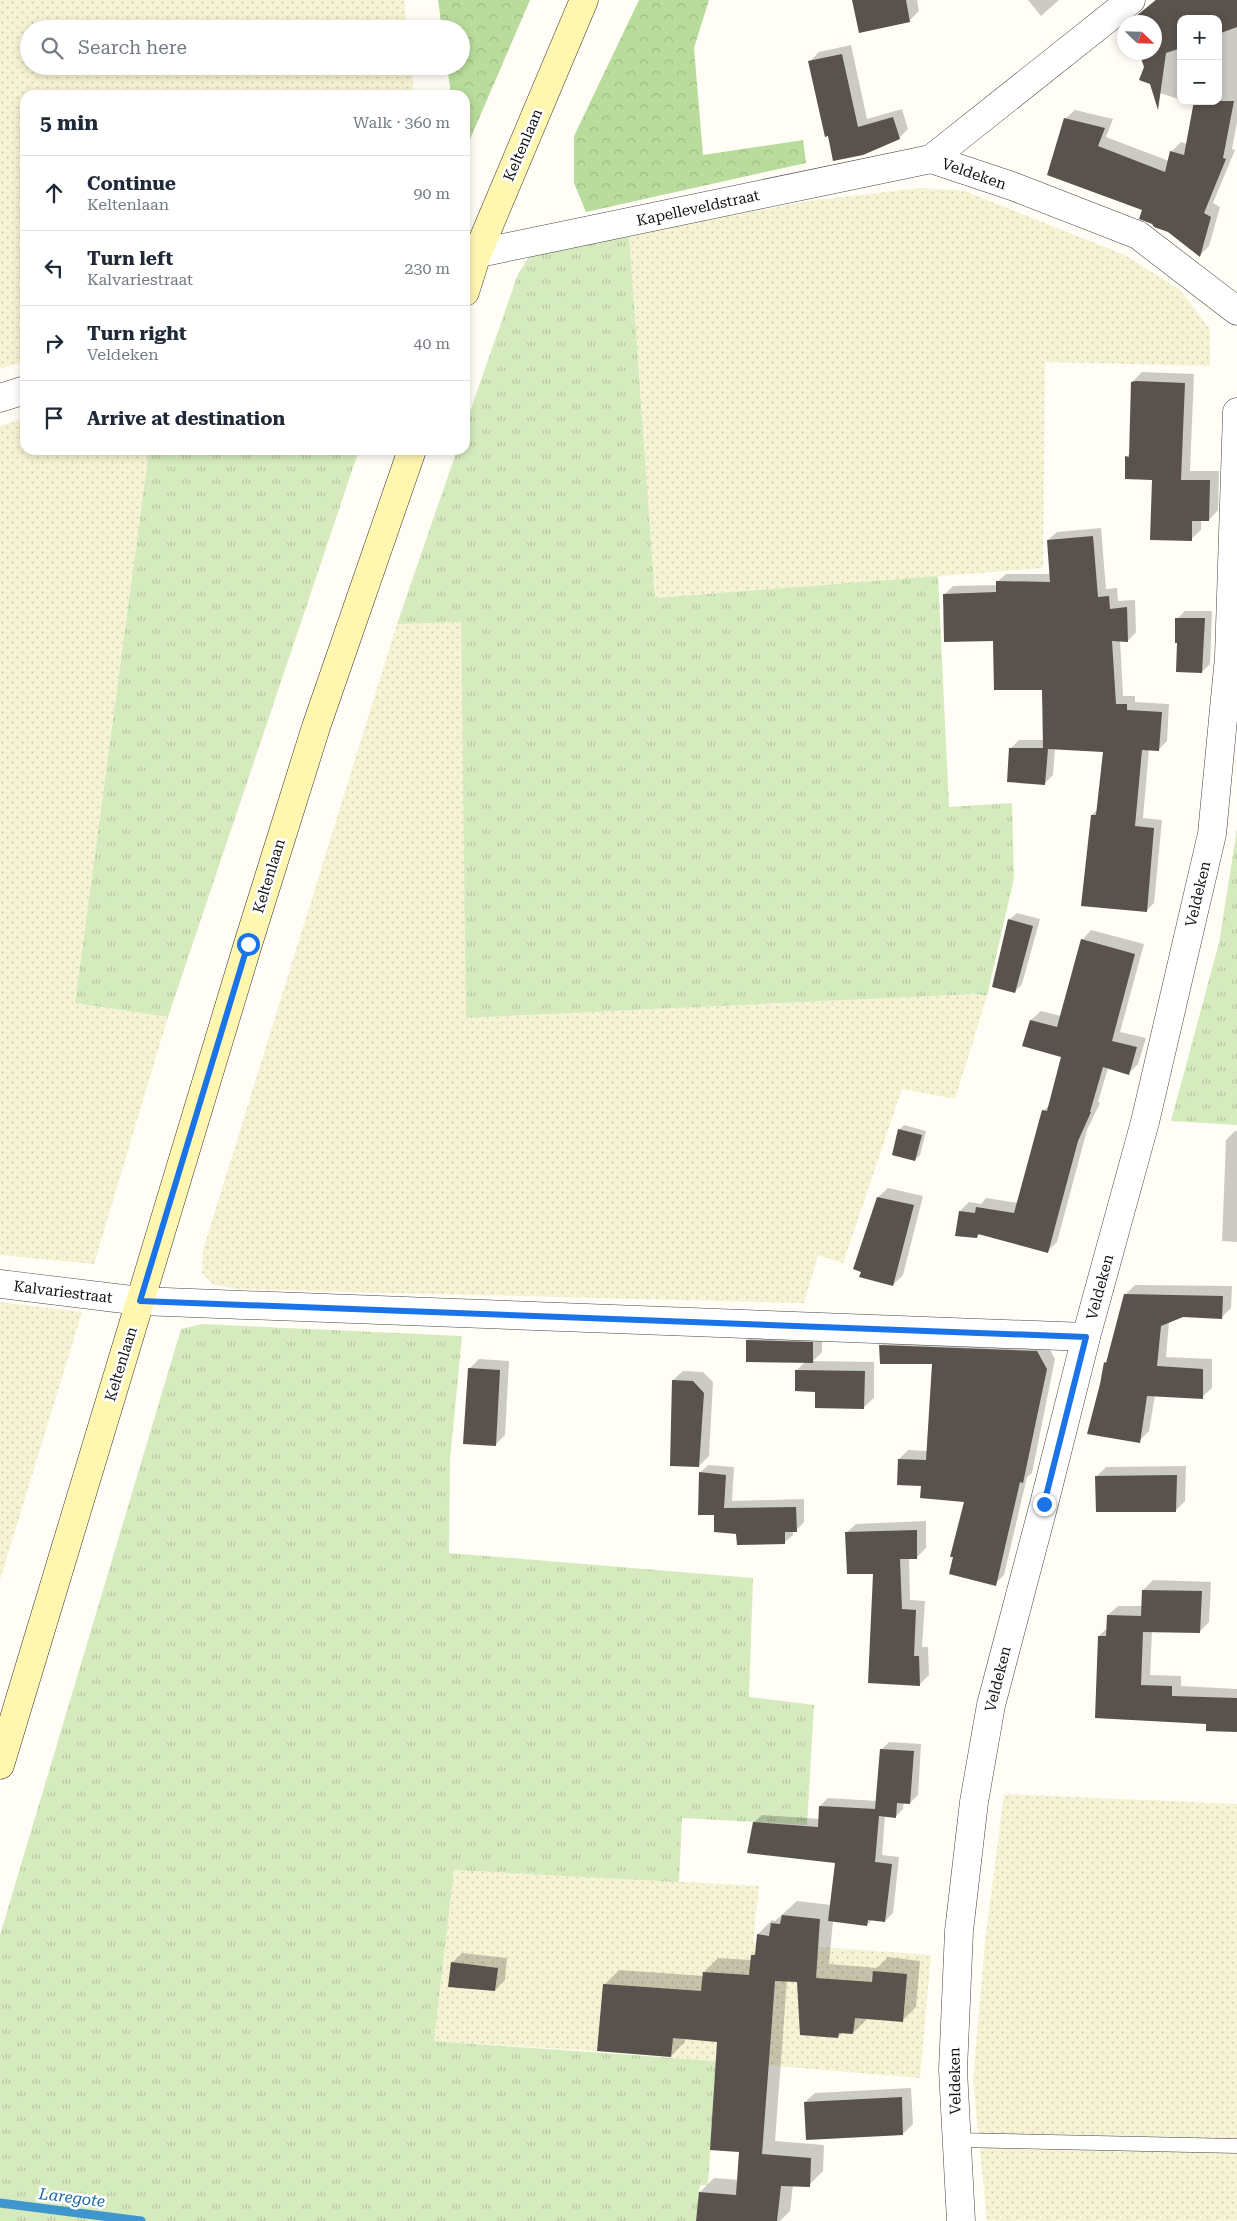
<!DOCTYPE html>
<meta charset="utf-8">
<style>
body{margin:0;font-family:"Roboto Serif",serif;background:#f2f2f3;color:#1f2937}
.controls{position:absolute;right:15px;top:15px;display:grid;overflow:hidden;border-radius:10px;box-shadow:0 2px 8px #0003}
.controls button{width:45px;height:45px;display:grid;place-items:center;padding:0;border:0;border-bottom:1px solid #e0e1e3;background:#fff;color:#1f2937;font:25px sans-serif}
.compass{position:absolute;left:1117px;top:15px;width:45px;height:45px;border-radius:50%;background:#fff;box-shadow:0 2px 8px #0003;rotate:113deg}
.stop{position:absolute;width:15px;height:15px;margin:-11px;border:4px solid #1a73e8;border-radius:50%;background:#fff}
.stop.end{background:#1a73e8;border-color:#fff;box-shadow:0 1px 5px #0008}
.list{margin:0;padding:0;list-style:none}
h2{display:flex;justify-content:space-between;align-items:center;height:65px;margin:0;padding:0 20px;font-size:21px}
h2 small{font-size:16px;font-weight:400;color:#747a83}
.list li{display:grid;grid-template-columns:32px 1fr auto;gap:15px;align-items:center;box-sizing:border-box;height:75px;padding:0 20px;border-top:1px solid #e0e1e3}
.list b{display:block;font-size:19px;white-space:nowrap}
.list p{margin:0;font-size:16px;white-space:nowrap;color:#747a83}
.list em{font-size:16px;font-style:normal;color:#747a83}
.icon{flex:none;width:28px;height:28px;fill:none;stroke:currentColor;stroke-width:2;stroke-linecap:round;stroke-linejoin:round}
.map{position:relative;flex:none;width:1237px;height:2221px;overflow:hidden}
.search{position:absolute;background:#fff;box-shadow:0 2px 8px #0003;left:20px;top:20px;width:450px;height:55px;display:flex;align-items:center;gap:12px;box-sizing:border-box;padding:0 18px;border-radius:28px;color:#747a83;font-size:19px}
.panel{position:absolute;background:#fff;box-shadow:0 2px 8px #0003;left:20px;top:90px;width:450px;height:365px;border-radius:15px}
.map>svg:first-child{display:block}
</style>
<div class="map">
<svg width="1237" height="2221" viewBox="0 0 1237 2221">
<defs>
<pattern id="farmland-dots" width="8" height="8" patternUnits="userSpaceOnUse" patternTransform="scale(1.25)"><rect width="8" height="8" fill="#f6f3d4"/><path d="M2 2h.1M6 6h.1" fill="none" stroke="#d2cfb5" stroke-width="1.8" stroke-linecap="round"/></pattern>
<pattern id="grass-tufts" width="24" height="20" patternUnits="userSpaceOnUse" patternTransform="scale(1.25)"><rect width="24" height="20" fill="#d5ebbd"/><path d="M3 7l-1-3M5 7V3M7 7l1-3M15 17l-1-3M17 17v-4M19 17l1-3" fill="none" stroke="#b6c8a1"/></pattern>
<pattern id="forest-crowns" width="20" height="18" patternUnits="userSpaceOnUse" patternTransform="scale(1.25)"><rect width="20" height="18" fill="#b9dc9c"/><path d="M2 6a3 3 0 1 1 6 0M12 15a3 3 0 1 1 6 0" fill="none" stroke="#9ebc85"/></pattern>
</defs>
<rect width="100%" height="100%" fill="#fffdf5"/>
<!-- farmland -->
<g fill="url(#farmland-dots)">
<polygon points="0,0 404,0 407,29 29,29 29,66 411,66 414,95 25,95 25,361 0,369"/>
<polygon points="921,188 965,191 1125,255 1180,290 1210,329 1210,366 1045,362 1043,568 655,598 629,235 815,200"/>
<polygon points="25,418 25,450 149,450 75,1003 168,1017 94,1264 0,1255 0,426"/>
<polygon points="461,621 467,1018 978,994 987,996 955,1099 902,1089 843,1263 818,1255 804,1303 238,1289 214,1285 202,1273 203,1250 397,624"/>
<polygon points="0,1302 82,1312 0,1580"/>
<polygon points="1004,1794 1237,1804 1237,2221 987,2221 973,2080 985,1942"/>
<polygon points="454,1870 759,1886 753,1942 931,1955 920,2078 597,2051 434,2041"/>
</g>
<!-- grass -->
<g fill="url(#grass-tufts)">
<polygon points="629,235 655,598 938,576 949,807 1012,803 1014,878 987,996 977,994 466,1018 461,622 397,624 457,450 465,450 465,426 518,274 531,254"/>
<polygon points="149,450 359,450 168,1017 75,1003"/>
<polygon points="1237,829 1237,1125 1171,1121 1219,943"/>
<polygon points="202,1324 462,1336 450,1460 449,1553 753,1578 749,1697 814,1705 807,1825 682,1818 679,1882 454,1870 434,2041 716,2061 708,2185 700,2185 696,2221 0,2221 0,1935 181,1329"/>
</g>
<!-- forest -->
<g fill="url(#forest-crowns)">
<polygon points="438,0 530,0 468,144 465,143 465,95 451,95 447,66 461,66 461,29 442,29"/>
<polygon points="639,0 709,0 694,48 703,155 803,140 806,163 586,212 574,183 574,136"/>
</g>
<!-- shadow -->
<g fill="#0003">
<polygon points="854,0 917,0 919,11 909,21"/>
<polygon points="1028,0 1059,0 1041,16"/>
<polygon points="1155,0 1237,0 1237,122 1232,149 1235,150 1213,203 1220,207 1209,246 1200,255 1144,209 1065,119 1075,110 1113,119 1106,137 1169,161 1171,152 1181,142 1187,144 1195,104 1185,101 1218,101 1218,19 1181,19 1181,100 1154,91 1154,22 1138,22 1136,17"/>
<polygon points="851,45 867,119 902,109 908,129 899,138 834,160 810,61 819,52"/>
<polygon points="1142,372 1194,374 1190,471 1219,471 1218,510 1209,520 1201,520 1201,530 1191,539 1153,478 1127,457 1130,453 1132,382"/>
<polygon points="1101,528 1106,589 1117,588 1118,601 1135,600 1136,632 1128,641 1120,640 1123,696 1135,696 1135,702 1169,704 1167,741 1159,749 1149,749 1143,818 1162,820 1154,903 1146,911 1092,815 1098,809 1104,751 1055,748 1053,775 1045,783 1010,749 1019,740 1044,740 1043,689 995,640 944,595 953,586 997,585 997,582 1006,574 1051,574 1048,540 1057,532"/>
<polygon points="1185,611 1212,611 1210,664 1202,672 1177,619"/>
<polygon points="1017,913 1040,919 1022,984 1015,992 1009,920"/>
<polygon points="1091,930 1144,944 1120,1032 1146,1038 1138,1064 1128,1074 1108,1068 1098,1102 1100,1103 1087,1130 1057,1242 1047,1252 980,1234 977,1237 960,1211 969,1202 981,1204 986,1198 1018,1203 1043,1111 1051,1104 1063,1057 1031,1020 1041,1011 1061,1016 1082,940"/>
<polygon points="904,1125 926,1131 920,1155 915,1160 899,1130"/>
<polygon points="1235,1131 1237,1131 1237,1242 1222,1241 1226,1140"/>
<polygon points="888,1188 923,1196 903,1275 893,1285 878,1197"/>
<polygon points="1135,1285 1232,1286 1231,1308 1221,1318 1183,1316 1169,1321 1166,1357 1212,1359 1212,1388 1202,1397 1155,1395 1149,1431 1139,1441 1102,1384 1105,1363 1108,1360 1125,1295"/>
<polygon points="756,1331 822,1334 822,1352 813,1361 874,1362 874,1398 864,1407 816,1390 796,1371 806,1361 747,1340"/>
<polygon points="890,1336 1046,1342 1055,1359 1032,1473 1027,1477 1004,1575 995,1584 966,1500 922,1485 899,1459 908,1450 927,1451 933,1363 881,1345"/>
<polygon points="479,1359 509,1361 505,1435 495,1445 469,1369"/>
<polygon points="683,1371 703,1372 713,1382 709,1456 699,1466 673,1380"/>
<polygon points="708,1465 734,1467 732,1501 804,1499 804,1522 796,1531 793,1531 793,1535 784,1543 737,1533 715,1514 700,1473"/>
<polygon points="1186,1466 1185,1501 1176,1510 1097,1476 1106,1467"/>
<polygon points="926,1521 926,1548 917,1557 909,1558 910,1600 925,1601 922,1647 928,1647 929,1675 920,1684 874,1573 846,1533 856,1524"/>
<polygon points="1153,1580 1211,1582 1209,1622 1200,1631 1152,1631 1150,1675 1181,1676 1181,1686 1237,1689 1237,1731 1207,1723 1096,1717 1099,1636 1108,1627 1108,1615 1118,1606 1142,1606 1143,1590"/>
<polygon points="889,1742 921,1744 918,1795 910,1803 904,1802 903,1809 896,1816 885,1816 882,1855 899,1857 893,1913 885,1921 872,1920 867,1925 833,1921 829,1964 877,1968 888,1957 920,1961 916,2007 902,2021 867,2019 853,2033 843,2032 838,2037 799,1980 787,1980 775,2141 824,2145 823,2171 809,2185 793,2185 790,2211 780,2221 697,2221 700,2192 714,2178 739,2180 740,2151 719,2041 685,2038 685,2042 671,2056 605,1984 619,1970 704,1976 704,1972 718,1958 751,1960 752,1956 757,1951 758,1934 772,1920 775,1921 797,1901 831,1905 837,1862 754,1822 762,1815 820,1819 820,1806 828,1798 877,1801 881,1750"/>
<polygon points="462,1953 507,1958 505,1980 495,1990 452,1963"/>
<polygon points="911,2088 913,2124 903,2134 805,2102 815,2093"/>
</g>
<g fill="none" stroke-linecap="round" stroke-linejoin="round">
<!-- stream -->
<polyline stroke="#3f96cf" stroke-width="9" points="0,2203 141,2221"/>
</g>
<!-- building -->
<g fill="#5a524d">
<polygon points="852,0 906,0 910,22 859,33"/>
<polygon points="1156,0 1237,0 1237,27 1218,34 1218,19 1181,19 1181,48 1166,53 1158,110 1150,84 1139,80 1144,67 1139,52 1154,52 1154,22 1137,22 1135,17"/>
<polygon points="842,54 858,127 893,117 900,139 863,155 833,161 828,136 825,137 808,61"/>
<polygon points="1194,101 1234,101 1223,158 1226,159 1204,213 1211,217 1200,257 1168,232 1154,227 1152,224 1139,219 1142,210 1047,175 1064,118 1105,128 1098,146 1165,172 1170,151 1184,155"/>
<polygon points="1136,381 1185,383 1181,480 1210,480 1209,521 1192,521 1192,541 1150,540 1152,480 1125,479 1125,456 1129,457 1131,382"/>
<polygon points="1093,536 1098,597 1109,596 1110,609 1127,607 1128,642 1112,641 1116,704 1127,704 1127,710 1162,712 1159,751 1142,750 1135,826 1154,828 1147,912 1081,906 1091,815 1096,815 1103,752 1048,749 1045,785 1007,782 1009,748 1043,748 1042,690 994,690 993,641 944,642 943,594 996,592 996,581 1050,582 1047,540"/>
<polygon points="1175,618 1205,618 1202,673 1176,672 1177,643 1175,643"/>
<polygon points="1008,919 1033,926 1015,993 992,987"/>
<polygon points="1081,939 1135,954 1112,1041 1137,1047 1129,1075 1103,1067 1090,1112 1091,1112 1078,1141 1048,1253 978,1234 977,1238 955,1236 959,1211 975,1213 976,1207 1014,1213 1042,1110 1047,1111 1061,1057 1022,1046 1030,1020 1057,1027"/>
<polygon points="898,1129 922,1135 915,1161 892,1155"/>
<polygon points="877,1197 914,1205 893,1286 859,1277 861,1272 853,1269"/>
<polygon points="1124,1294 1223,1296 1222,1319 1183,1317 1161,1326 1157,1366 1203,1369 1203,1399 1147,1396 1140,1443 1087,1434 1100,1384 1104,1362 1106,1363"/>
<polygon points="746,1340 813,1342 813,1363 746,1362"/>
<polygon points="879,1345 1037,1351 1047,1369 1023,1483 1020,1482 996,1586 949,1574 953,1557 950,1557 964,1502 920,1498 921,1486 897,1485 898,1459 926,1460 932,1364 880,1364"/>
<polygon points="468,1368 500,1370 496,1446 463,1444"/>
<polygon points="795,1370 865,1371 864,1409 815,1408 815,1392 795,1391"/>
<polygon points="672,1380 693,1381 704,1393 699,1467 670,1466"/>
<polygon points="699,1472 726,1475 724,1508 796,1507 797,1532 785,1532 785,1544 737,1545 736,1534 714,1532 714,1515 698,1515"/>
<polygon points="1177,1475 1176,1512 1096,1512 1095,1476"/>
<polygon points="917,1530 917,1559 900,1559 902,1609 916,1610 914,1656 919,1656 920,1686 868,1683 873,1574 847,1574 845,1532"/>
<polygon points="1142,1590 1202,1591 1200,1633 1143,1632 1141,1685 1172,1686 1172,1696 1237,1698 1237,1732 1206,1731 1206,1724 1095,1718 1098,1636 1106,1636 1107,1615 1141,1616"/>
<polygon points="880,1749 914,1751 910,1804 897,1803 896,1818 879,1816 875,1862 892,1864 885,1922 868,1920 867,1926 828,1921 835,1863 747,1853 753,1822 818,1827 819,1806 875,1809"/>
<polygon points="782,1915 820,1919 816,1978 872,1982 873,1971 907,1974 903,2022 855,2018 853,2034 839,2033 838,2038 800,2035 797,1982 775,1981 762,2154 811,2158 810,2187 781,2186 777,2221 696,2221 699,2192 736,2195 739,2152 710,2150 717,2042 673,2038 671,2057 597,2051 603,1984 701,1991 703,1972 749,1975 751,1955 755,1955 757,1934 769,1936 771,1923 780,1924"/>
<polygon points="451,1962 498,1968 495,1991 448,1987"/>
<polygon points="902,2097 903,2135 806,2140 804,2102"/>
</g>
<g fill="none" stroke-linecap="round" stroke-linejoin="round">
<!-- service casing -->
<g stroke="#444" stroke-width="15">
<polyline id="service" points="956,2140 1237,2146"/>
</g>
<!-- minor casing -->
<g stroke="#444" stroke-width="29">
<g id="minor">
<polyline points="931,159 1012,186 1138,235 1237,311"/>
<polyline points="465,256 931,159 1131,0"/>
<polyline points="0,398 25,390"/>
<polyline points="0,1284 140,1301 1086,1337"/>
<polyline points="961,2221 953,2070 959,1931 974,1802 991,1705 1044,1504 1086,1337 1145,1122 1212,834 1229,657 1237,412"/>
</g>
</g>
<!-- secondary casing -->
<g stroke="#333" stroke-width="29">
<g id="secondary">
<polyline points="465,292 477,254 584,0"/>
<polyline points="0,1765 248,944 316,727 412,450"/>
</g>
</g>
<!-- service -->
<use href="#service" stroke="#fff" stroke-width="14"/>
<!-- minor -->
<use href="#minor" stroke="#fff" stroke-width="28"/>
<!-- secondary -->
<use href="#secondary" stroke="#fff6b0" stroke-width="28"/>
</g>
<g fill="none" stroke-linecap="round" stroke-linejoin="round">
<!-- route -->
<polyline stroke="#1a73e8" stroke-width="6" points="248,944 140,1301 1086,1337 1044,1504"/>
</g>
<g text-anchor="middle" stroke-width="5" stroke-linejoin="round" paint-order="stroke">
<!-- street labels -->
<g font-size="15" fill="#111" stroke="#fff">
<text transform="translate(523 145) rotate(-67)" y="5">Keltenlaan</text>
<text transform="translate(974 174) rotate(19)" y="5">Veldeken</text>
<text transform="translate(698 208) rotate(-12)" y="5">Kapelleveldstraat</text>
<text transform="translate(269 876) rotate(-73)" y="5">Keltenlaan</text>
<text transform="translate(1198 894) rotate(-77)" y="5">Veldeken</text>
<text transform="translate(1100 1287) rotate(-75)" y="5">Veldeken</text>
<text transform="translate(63 1292) rotate(7)" y="5">Kalvariestraat</text>
<text transform="translate(121 1364) rotate(-73)" y="5">Keltenlaan</text>
<text transform="translate(998 1679) rotate(-76)" y="5">Veldeken</text>
<text transform="translate(955 2081) rotate(-91)" y="5">Veldeken</text>
</g>
<!-- water labels -->
<g font-size="16" font-style="italic" fill="#1768a6" stroke="#fff">
<text transform="translate(72 2197) rotate(7)" y="6">Laregote</text>
</g>
</g>
</svg>
<div class="controls">
<button>+</button>
<button>−</button>
</div>
<svg class="compass" viewBox="-18 -18 36 36"><path d="M0-13l5 13h-10z" fill="#e53935"/><path d="M0 13l5-13h-10z" fill="#747a83"/></svg>
<div class="stop" style="left:248px;top:944px"></div>
<div class="stop end" style="left:1044px;top:1504px"></div>
<div class="search"><svg class="icon" aria-label="search" viewBox="0 0 24 24"><circle cx="10" cy="10" r="6"/><path d="M15 15l6 6"/></svg>Search here</div>
<section class="panel">
<h2>5 min<small>Walk · 360 m</small></h2>
<ul class="list">
<li><svg class="icon" aria-label="ahead" viewBox="0 0 24 24"><path d="M12 20V5M6 11l6-6 6 6"/></svg><div><b>Continue</b><p>Keltenlaan</p></div><em>90 m</em></li>
<li><svg class="icon" aria-label="left" viewBox="0 0 24 24"><path d="M17 20v-9H6M10 6l-5 5 5 5"/></svg><div><b>Turn left</b><p>Kalvariestraat</p></div><em>230 m</em></li>
<li><svg class="icon" aria-label="right" viewBox="0 0 24 24"><path d="M7 20v-9h11M14 6l5 5-5 5"/></svg><div><b>Turn right</b><p>Veldeken</p></div><em>40 m</em></li>
<li><svg class="icon" aria-label="arrive" viewBox="0 0 24 24"><path d="M6 21V4h12l-3 4 3 4H6"/></svg><div><b>Arrive at destination</b></div></li>
</ul>
</section>
</div>
